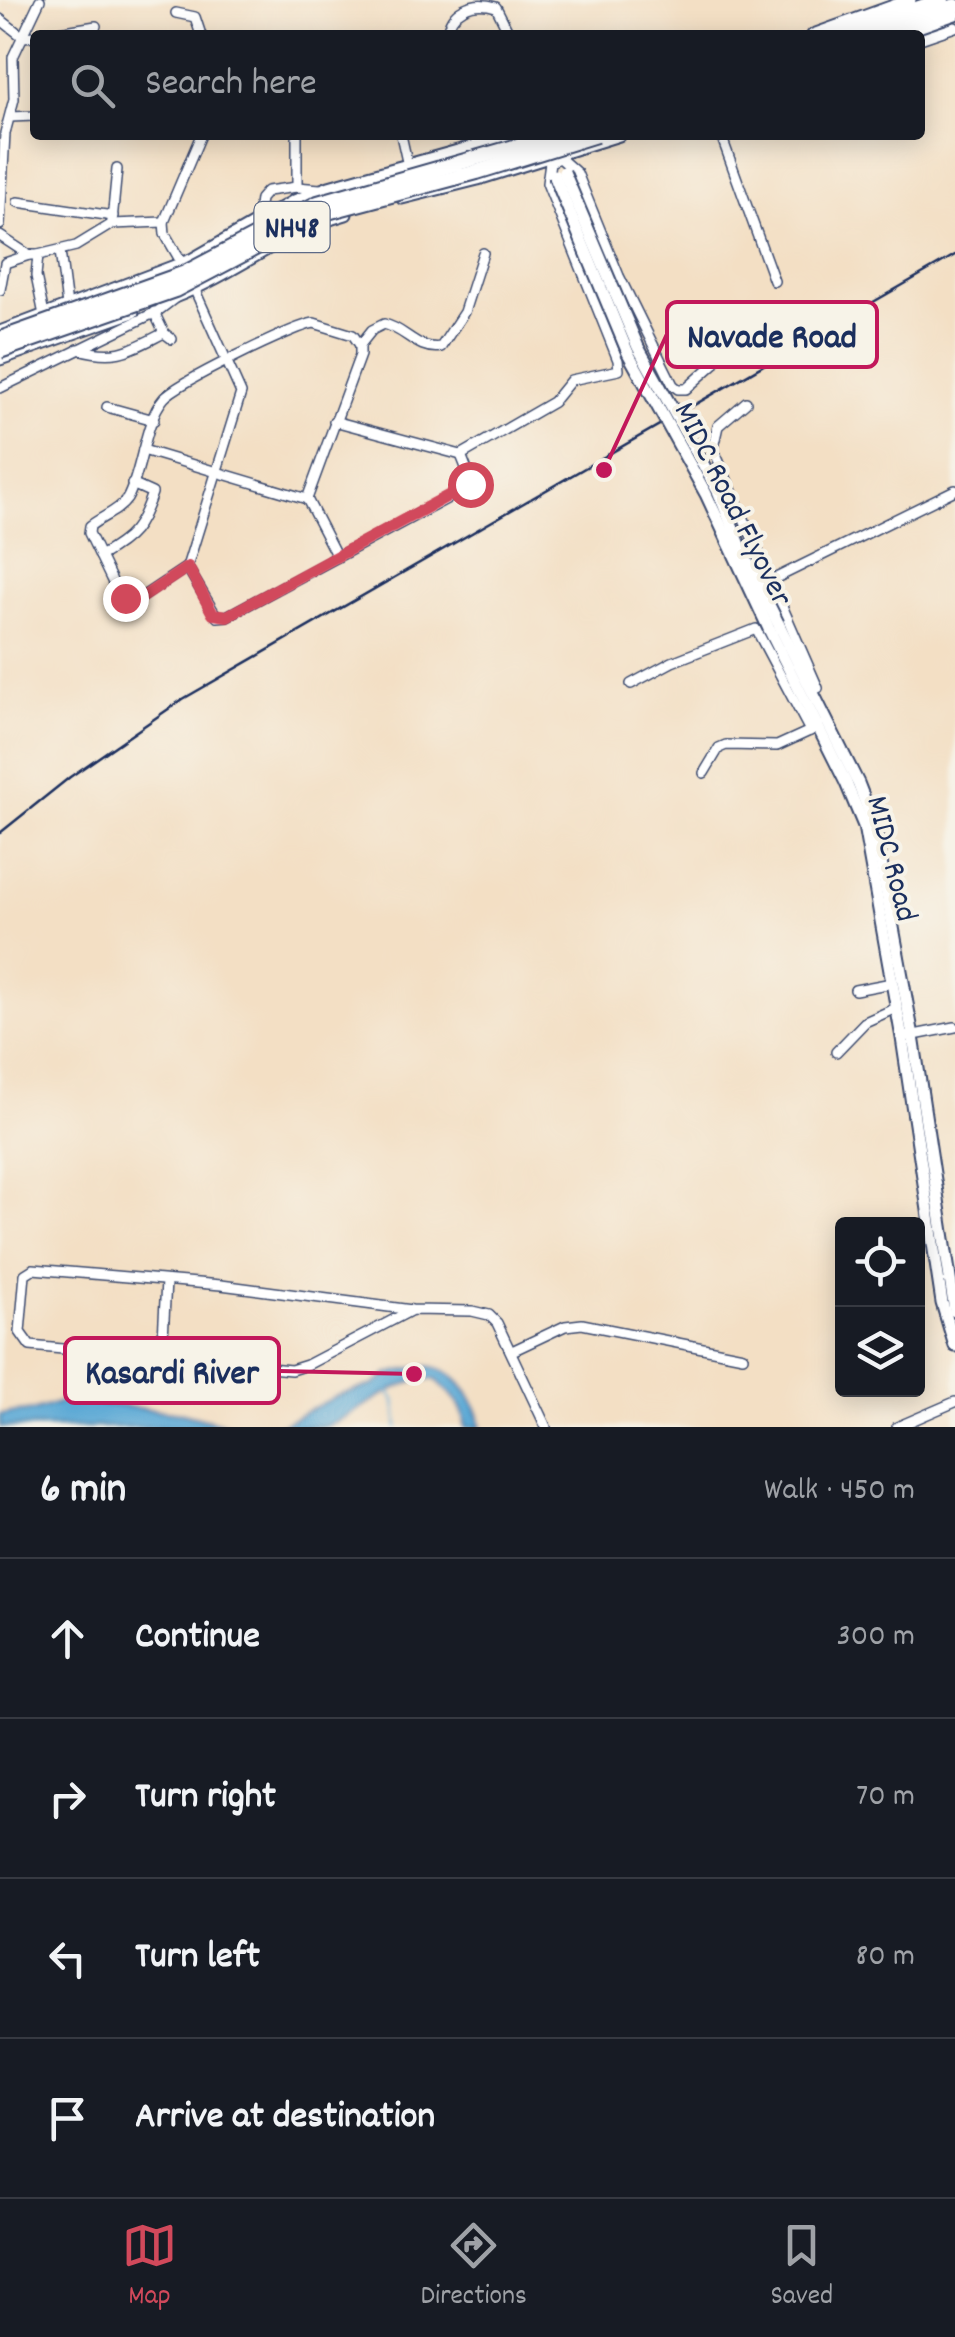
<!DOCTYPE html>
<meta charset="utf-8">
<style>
body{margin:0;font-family:Dekko,sans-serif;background:#242831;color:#f1f3f6}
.controls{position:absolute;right:30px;bottom:30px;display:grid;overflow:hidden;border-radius:10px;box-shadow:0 5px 25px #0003}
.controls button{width:90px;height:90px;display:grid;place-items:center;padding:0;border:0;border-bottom:2px solid #363941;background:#171b24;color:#f1f3f6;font:50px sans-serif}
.stop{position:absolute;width:30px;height:30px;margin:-22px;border:8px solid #d1495b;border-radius:50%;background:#fff}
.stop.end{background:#d1495b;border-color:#fff;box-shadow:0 2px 10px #0008}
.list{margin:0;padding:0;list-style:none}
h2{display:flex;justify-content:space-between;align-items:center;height:130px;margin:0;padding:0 40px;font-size:42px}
h2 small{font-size:32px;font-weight:400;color:#9ea1a6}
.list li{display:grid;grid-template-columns:65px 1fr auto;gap:30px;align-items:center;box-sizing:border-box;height:160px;padding:0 40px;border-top:2px solid #363941}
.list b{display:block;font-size:38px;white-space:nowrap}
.list em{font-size:32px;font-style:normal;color:#9ea1a6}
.icon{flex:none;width:55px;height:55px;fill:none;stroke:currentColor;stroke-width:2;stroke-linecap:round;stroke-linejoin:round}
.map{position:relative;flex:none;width:955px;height:1427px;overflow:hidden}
.search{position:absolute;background:#171b24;box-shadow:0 5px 25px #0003;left:30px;right:30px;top:30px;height:110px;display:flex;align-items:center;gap:25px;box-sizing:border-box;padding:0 35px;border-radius:10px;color:#9ea1a6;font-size:38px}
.sheet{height:770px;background:#171b24}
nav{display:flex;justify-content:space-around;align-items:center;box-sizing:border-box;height:140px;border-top:2px solid #363941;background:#171b24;font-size:28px;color:#9ea1a6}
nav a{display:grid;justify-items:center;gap:5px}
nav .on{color:#d1495b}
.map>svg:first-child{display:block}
</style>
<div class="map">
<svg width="955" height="1427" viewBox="0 0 955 1427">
<rect width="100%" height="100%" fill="#f7f3e8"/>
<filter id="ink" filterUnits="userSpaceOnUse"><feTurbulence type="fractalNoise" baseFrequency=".01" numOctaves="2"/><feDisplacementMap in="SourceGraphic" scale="20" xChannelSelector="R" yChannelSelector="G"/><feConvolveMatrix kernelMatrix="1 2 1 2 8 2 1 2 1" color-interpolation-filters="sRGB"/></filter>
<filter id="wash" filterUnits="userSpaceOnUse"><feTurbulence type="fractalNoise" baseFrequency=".0048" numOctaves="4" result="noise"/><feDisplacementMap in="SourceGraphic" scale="40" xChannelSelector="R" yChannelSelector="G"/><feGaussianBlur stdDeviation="2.25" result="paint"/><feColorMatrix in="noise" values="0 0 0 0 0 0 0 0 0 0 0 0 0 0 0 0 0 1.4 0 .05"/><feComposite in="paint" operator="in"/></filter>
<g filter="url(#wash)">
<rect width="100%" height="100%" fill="#f3dfc4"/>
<!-- water -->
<g fill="#5ba9d5" stroke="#3b6c9a" stroke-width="2.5">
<path d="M423,1366C454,1366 477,1398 481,1427H465C466,1406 450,1393 435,1379C392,1379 367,1410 329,1425C310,1427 280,1427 259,1427L278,1426L337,1396L374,1385L388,1374Z"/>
<polygon points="67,1400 183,1413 236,1427 0,1427 0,1414 35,1410"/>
</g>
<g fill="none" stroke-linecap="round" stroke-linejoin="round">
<!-- stream -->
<polyline stroke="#5ba9d5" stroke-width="2.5" points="388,1391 395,1400 398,1427"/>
</g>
</g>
<g filter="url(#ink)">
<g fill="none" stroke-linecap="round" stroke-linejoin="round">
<!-- minor casing -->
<g stroke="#3b496d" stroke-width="12">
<g id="minor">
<polyline points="176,13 195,17 201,35"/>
<polyline points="0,19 23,37 35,36"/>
<polyline points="40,35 96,26"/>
<path d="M447,35C450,9 473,0 496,7L510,35"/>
<polyline points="920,39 955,27"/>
<polyline points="10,117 35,116"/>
<polyline points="401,135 408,166"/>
<polyline points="721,135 774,281"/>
<polyline points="297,187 297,135"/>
<polyline points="18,202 113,216"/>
<polyline points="112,221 117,169"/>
<polyline points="257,222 260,199 267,191 297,187 320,189"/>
<polyline points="0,225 5,133 14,99 13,57 40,0"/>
<polyline points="0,236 29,255 38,255 76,246 112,224 164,222"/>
<polyline points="60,251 67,306"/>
<polyline points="38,255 36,276 44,315"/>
<polyline points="184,267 165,234 164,222 201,135"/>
<polyline points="193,286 241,393 187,567 217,617 227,616 467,488 471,480 461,455"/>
<polyline points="0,290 5,263 29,255"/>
<polyline points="154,312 164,333 172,339"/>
<path d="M360,345L372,330L384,324C406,329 417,351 441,347L464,312L483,253"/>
<path d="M78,349C117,360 130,350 164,333"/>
<polyline points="0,388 158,311 179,295"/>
<polyline points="746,402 718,426 713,448 818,688 812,691"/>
<polyline points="107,407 154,420"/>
<polyline points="334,421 461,455 553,402 571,380 619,370 618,360 547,183 550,162 560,158 577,173 619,276 673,385 678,389 686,389 714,364"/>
<polyline points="143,450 307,499"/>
<path d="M100,556C132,538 140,528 152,493L132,484"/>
<path d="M187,567L139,599L125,598L114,585L89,533L90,526C101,517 119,511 127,499C142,473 144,421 164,398C177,383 294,326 314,323L353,335L360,345V355L307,499L337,557"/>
<polyline points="770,581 955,490"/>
<polyline points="631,684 672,662 756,629 810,731"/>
<polyline points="704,773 719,748 726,745 777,746 812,730"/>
<polyline points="855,990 892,983"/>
<polyline points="909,1036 955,1027"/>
<polyline points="836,1052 865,1022 896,1008"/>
<polyline points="412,1310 307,1365 291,1370 30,1346 20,1332 25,1274 33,1269 221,1285 412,1310 472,1311 489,1315 497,1323 546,1427"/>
<polyline points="512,1351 565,1326 582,1324 743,1356"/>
<polyline points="162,1358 166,1281"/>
<polyline points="897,1427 955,1402"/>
</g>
</g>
<!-- major casing -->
<g stroke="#3b496d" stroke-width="15">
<g id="major">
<polyline points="813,35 910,0"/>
<polyline points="895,35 955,14"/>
<polyline points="402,198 478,179 619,135"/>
<path d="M174,297C233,275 284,231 346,214"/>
<polyline points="0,332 191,260 294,201 329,187 515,135"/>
<polyline points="0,359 133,312"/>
<polyline points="778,623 858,783 874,824 913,1036 955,1311"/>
<polyline points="769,629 846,783 864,826 902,1038 942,1303 955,1346"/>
</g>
</g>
<!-- highway casing -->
<g stroke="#3b496d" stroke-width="18">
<g id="highway">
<polyline points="841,35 942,0"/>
<polyline points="873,35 955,6"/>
</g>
</g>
<!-- minor -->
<use href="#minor" stroke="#fff" stroke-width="9"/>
<!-- major -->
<use href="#major" stroke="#fff" stroke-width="11"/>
<!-- highway -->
<use href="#highway" stroke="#fff" stroke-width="14"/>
<!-- rail -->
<polyline stroke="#1b2f5e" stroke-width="2.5" points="0,833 70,777 183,699 955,255"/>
<!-- major-bridge casing -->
<g stroke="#3b496d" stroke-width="15" stroke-linecap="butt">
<g id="major-bridge">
<polyline points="564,172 638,347 718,491 745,557 778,623"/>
<polyline points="554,175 628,353 706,494 769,629"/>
</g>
</g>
<!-- highway-bridge casing -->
<g stroke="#3b496d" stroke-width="18" stroke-linecap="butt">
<g id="highway-bridge">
<polyline points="0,339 185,273 318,203 556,135"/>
<polyline points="0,351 175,290 320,214 477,172 596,135"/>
</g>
</g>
<!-- major-bridge -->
<use href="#major-bridge" stroke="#fff" stroke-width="11"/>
<!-- highway-bridge -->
<use href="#highway-bridge" stroke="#fff" stroke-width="14"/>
</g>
</g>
<g fill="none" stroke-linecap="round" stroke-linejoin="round" filter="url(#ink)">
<!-- route -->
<polyline stroke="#d1495b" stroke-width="12" points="125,598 140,599 188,567 213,614 227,616 470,484"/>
</g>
<g text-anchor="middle" stroke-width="8" stroke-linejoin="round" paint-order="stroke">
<!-- shield labels -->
<rect fill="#f7f3e8" stroke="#5d6a87" stroke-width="2.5" x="254.5" y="202" width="75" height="50" rx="8"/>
<g font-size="30" font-weight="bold" fill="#1b2f5e">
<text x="292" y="237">NH48</text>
</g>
<!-- street labels -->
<g font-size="32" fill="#1b2f5e" stroke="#f7f3e8">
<text transform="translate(735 503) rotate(63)" y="11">MIDC Road Flyover</text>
<text transform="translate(894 858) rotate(76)" y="11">MIDC Road</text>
</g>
</g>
<!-- callouts -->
<path fill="none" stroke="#c2185b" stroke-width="4" d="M604 470L667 334M414 1374L279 1371"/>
<g fill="#c2185b" stroke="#f7f3e8" stroke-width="4">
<circle cx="604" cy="470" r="10"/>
<circle cx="414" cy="1374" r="10"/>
</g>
<g fill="#f7f3e8" stroke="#c2185b" stroke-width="4">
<rect x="667" y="302" width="210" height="65" rx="10"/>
<rect x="65" y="1338" width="214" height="65" rx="10"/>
</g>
<g font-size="35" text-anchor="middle" font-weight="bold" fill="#1b2f5e">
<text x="772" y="347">Navade Road</text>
<text x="172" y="1383">Kasardi River</text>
</g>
</svg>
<div class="controls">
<button><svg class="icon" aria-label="locate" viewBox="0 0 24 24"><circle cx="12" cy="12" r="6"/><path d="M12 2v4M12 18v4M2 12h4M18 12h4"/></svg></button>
<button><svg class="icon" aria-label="layers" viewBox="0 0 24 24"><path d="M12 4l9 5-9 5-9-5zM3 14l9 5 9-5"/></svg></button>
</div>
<div class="stop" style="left:470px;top:484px"></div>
<div class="stop end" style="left:125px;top:598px"></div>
<div class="search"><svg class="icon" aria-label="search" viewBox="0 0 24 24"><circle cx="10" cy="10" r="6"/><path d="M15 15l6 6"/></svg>Search here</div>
</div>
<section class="sheet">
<h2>6 min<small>Walk · 450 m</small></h2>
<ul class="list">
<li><svg class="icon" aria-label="ahead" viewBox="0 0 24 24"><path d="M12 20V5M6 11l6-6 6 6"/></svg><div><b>Continue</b></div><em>300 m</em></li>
<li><svg class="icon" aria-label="right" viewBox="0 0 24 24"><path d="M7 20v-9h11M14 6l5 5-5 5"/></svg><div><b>Turn right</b></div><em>70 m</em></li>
<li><svg class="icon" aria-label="left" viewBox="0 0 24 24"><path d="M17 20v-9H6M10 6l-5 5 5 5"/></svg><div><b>Turn left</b></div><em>80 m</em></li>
<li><svg class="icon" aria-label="arrive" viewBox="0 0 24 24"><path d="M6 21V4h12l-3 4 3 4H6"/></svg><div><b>Arrive at destination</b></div></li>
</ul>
</section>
<nav>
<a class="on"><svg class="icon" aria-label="map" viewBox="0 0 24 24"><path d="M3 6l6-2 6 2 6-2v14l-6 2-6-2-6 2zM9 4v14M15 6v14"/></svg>Map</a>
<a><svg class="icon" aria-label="directions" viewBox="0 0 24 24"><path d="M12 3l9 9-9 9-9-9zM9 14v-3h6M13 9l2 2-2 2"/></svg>Directions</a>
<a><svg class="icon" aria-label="saved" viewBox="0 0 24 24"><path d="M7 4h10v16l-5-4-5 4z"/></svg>Saved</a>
</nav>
